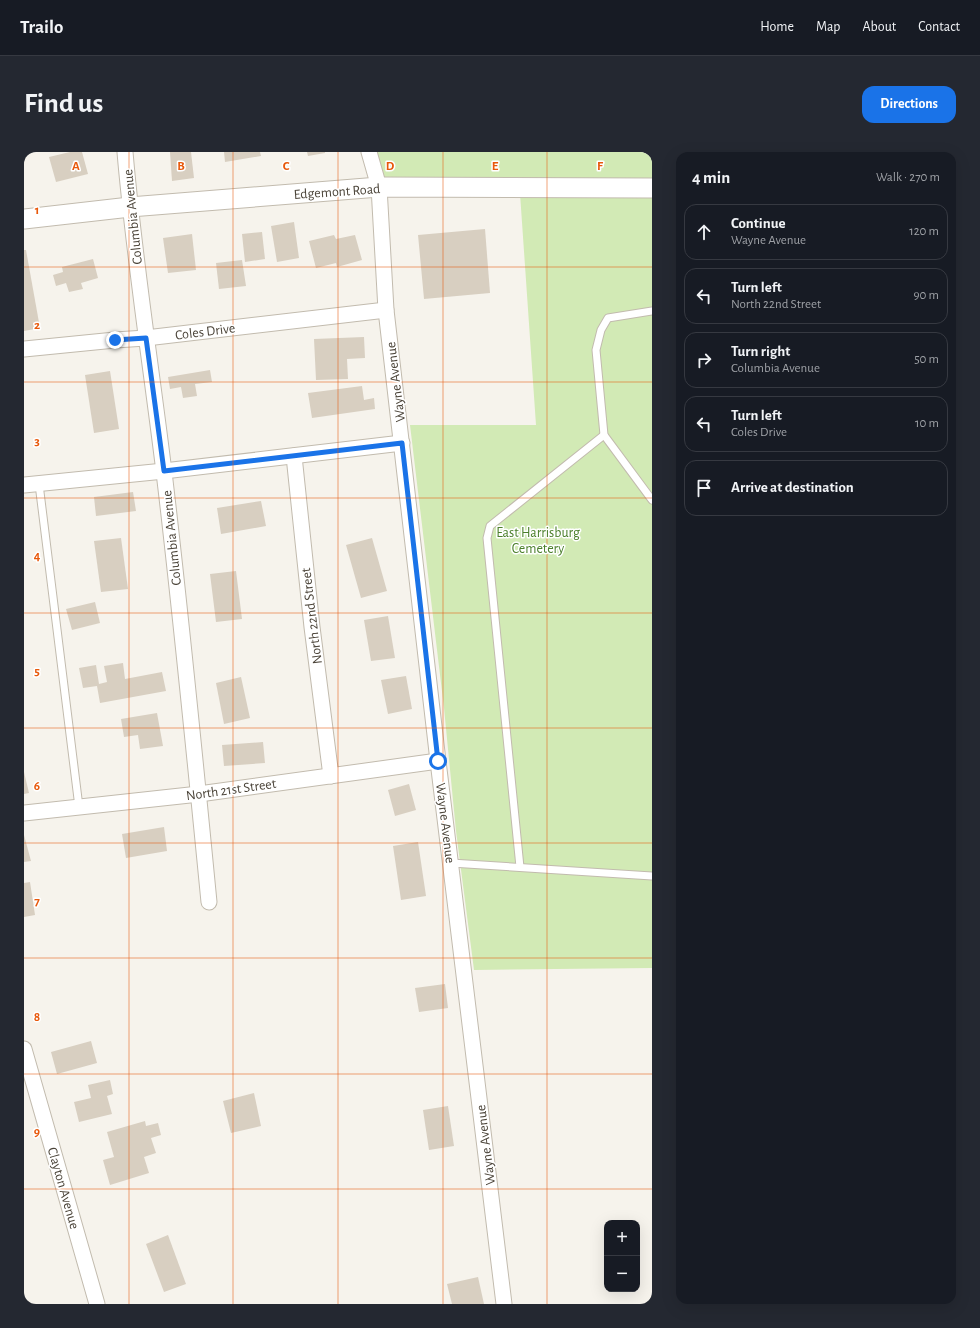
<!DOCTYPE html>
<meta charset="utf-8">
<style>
body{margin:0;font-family:"Alegreya Sans",sans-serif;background:#242831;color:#f1f3f6}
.controls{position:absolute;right:12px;bottom:12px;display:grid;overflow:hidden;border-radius:8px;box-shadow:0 4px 16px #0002}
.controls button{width:36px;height:36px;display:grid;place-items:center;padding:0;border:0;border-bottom:1px solid #363941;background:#171b24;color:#f1f3f6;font:20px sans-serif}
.stop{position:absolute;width:12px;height:12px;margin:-9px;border:3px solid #1a73e8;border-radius:50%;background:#fff}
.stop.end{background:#1a73e8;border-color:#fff;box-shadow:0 1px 4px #0008}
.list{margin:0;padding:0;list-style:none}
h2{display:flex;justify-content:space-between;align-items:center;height:52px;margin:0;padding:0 16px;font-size:17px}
h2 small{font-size:13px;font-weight:400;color:#9ea1a6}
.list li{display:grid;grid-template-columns:26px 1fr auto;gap:12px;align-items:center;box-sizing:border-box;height:56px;margin:0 8px 8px;padding:0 8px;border:1px solid #363941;border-radius:12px}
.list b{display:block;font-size:15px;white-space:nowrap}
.list p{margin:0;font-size:13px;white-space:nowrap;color:#9ea1a6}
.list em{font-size:13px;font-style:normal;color:#9ea1a6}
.icon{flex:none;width:22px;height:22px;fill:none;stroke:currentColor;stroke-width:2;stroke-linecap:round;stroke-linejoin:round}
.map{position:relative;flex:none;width:628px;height:1152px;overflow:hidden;border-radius:12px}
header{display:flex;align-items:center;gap:24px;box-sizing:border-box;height:56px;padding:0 20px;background:#171b24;border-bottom:1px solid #363941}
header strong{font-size:19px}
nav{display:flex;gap:22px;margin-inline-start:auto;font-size:14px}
.intro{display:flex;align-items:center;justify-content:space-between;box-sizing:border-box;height:96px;padding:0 24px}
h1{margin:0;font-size:28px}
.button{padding:10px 18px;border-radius:12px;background:#1a73e8;color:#fff;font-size:14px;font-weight:700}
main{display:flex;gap:24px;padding:0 24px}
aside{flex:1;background:#171b24;border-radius:12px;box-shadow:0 4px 16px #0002}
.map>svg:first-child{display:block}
</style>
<header>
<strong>Trailo</strong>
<nav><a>Home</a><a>Map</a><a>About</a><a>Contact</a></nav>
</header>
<div class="intro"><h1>Find us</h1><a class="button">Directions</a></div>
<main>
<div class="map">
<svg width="628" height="1152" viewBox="0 0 628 1152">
<rect width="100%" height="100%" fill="#f6f3ec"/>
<!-- green -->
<polygon fill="#d2eab5" points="353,0 628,0 628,816 450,818 432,679 420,556 386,273 512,273 495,27 365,27 356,23"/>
<!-- building -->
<g fill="#d8cfc1">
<polygon points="46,0 58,0 64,22 32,30 25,5"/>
<polygon points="146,0 167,0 170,26 148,29"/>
<polygon points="200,0 236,0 237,4 201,10"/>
<polygon points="283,0 301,0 301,1 284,4"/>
<polygon points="270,70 275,106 253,110 247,74"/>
<polygon points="461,77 466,141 400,147 394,83"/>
<polygon points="238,80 241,107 221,110 218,82"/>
<polygon points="168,82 172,118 144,121 139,86"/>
<polygon points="310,83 312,87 331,83 338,108 313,115 312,111 292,116 285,89"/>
<polygon points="0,98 2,98 16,176 0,179"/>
<polygon points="69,107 74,126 57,131 59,137 45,140 42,131 32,134 29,123 39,120 38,115"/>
<polygon points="218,108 222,134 195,137 192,111"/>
<polygon points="340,185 341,206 323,207 324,227 292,228 290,187"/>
<polygon points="186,218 188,230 171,232 173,244 159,246 157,235 146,237 144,225"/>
<polygon points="86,219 95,277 70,281 61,223"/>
<polygon points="338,234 340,248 350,246 351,257 288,266 284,241"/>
<polygon points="109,340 112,359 72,364 70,345"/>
<polygon points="237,349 242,374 197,382 193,356"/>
<polygon points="97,386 104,437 77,440 70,389"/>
<polygon points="348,386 363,439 337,446 322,393"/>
<polygon points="212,419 218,467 192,470 186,422"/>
<polygon points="71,450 76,471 48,478 42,457"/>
<polygon points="364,464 371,506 347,509 340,468"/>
<polygon points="99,511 101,527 138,520 142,539 76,551 73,534 59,536 55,516 72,513 75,532 83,530 80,514"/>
<polygon points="382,524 388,557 364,562 357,528"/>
<polygon points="217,525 226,566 200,572 192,531"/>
<polygon points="133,561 139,594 116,597 114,583 100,585 97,567"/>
<polygon points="239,590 241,611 200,614 198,593"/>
<polygon points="0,620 5,641 0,642"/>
<polygon points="385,632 392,658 371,664 364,638"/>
<polygon points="140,675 143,699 102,706 98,682"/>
<polygon points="0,683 7,709 0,710"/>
<polygon points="394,690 402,744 377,748 369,694"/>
<polygon points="6,730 11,763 0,765 0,731"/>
<polygon points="421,832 424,856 395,860 391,836"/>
<polygon points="67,889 73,911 33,922 27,900"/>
<polygon points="86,928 89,942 83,944 88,962 55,970 50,950 67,946 64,933"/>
<polygon points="230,941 237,974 207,981 199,949"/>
<polygon points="424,954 430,994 405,998 399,958"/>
<polygon points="121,969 122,974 134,971 137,983 127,986 132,1001 120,1005 125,1021 86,1033 79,1008 90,1005 83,980"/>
<polygon points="144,1083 162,1132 140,1140 122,1092"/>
<polygon points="454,1125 460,1152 428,1152 423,1132"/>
</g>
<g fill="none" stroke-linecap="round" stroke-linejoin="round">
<!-- service casing -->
<g stroke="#c2bbae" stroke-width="9">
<g id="service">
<polyline points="628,159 584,166 577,178 572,198 580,283 628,348"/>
<polyline points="15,332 55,655"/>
<polyline points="427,711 628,724"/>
<polyline points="496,715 463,386 466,374 580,283"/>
</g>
</g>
<!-- minor casing -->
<g stroke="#c2bbae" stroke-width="17">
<g id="minor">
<path d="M101,0C110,107 127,213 140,320C157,463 171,606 185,750"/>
<polyline points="345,0 355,35 362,158 414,609 480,1152"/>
<polyline points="0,197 91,188 122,186 362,158"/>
<polyline points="270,304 288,475 307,624"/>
<polyline points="0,333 140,319 378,291"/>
<polyline points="0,661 175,642 414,609"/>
<polyline points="0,897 73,1152"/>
</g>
</g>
<!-- tertiary casing -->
<g stroke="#c2bbae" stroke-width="21">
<polyline id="tertiary" points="0,67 106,55 355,35 628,36"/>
</g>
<!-- service -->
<use href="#service" stroke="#fff" stroke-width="7"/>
<!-- minor -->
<use href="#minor" stroke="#fff" stroke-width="15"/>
<!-- tertiary -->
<use href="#tertiary" stroke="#fff" stroke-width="19"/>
</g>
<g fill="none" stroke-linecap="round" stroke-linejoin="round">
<!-- route -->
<polyline stroke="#1a73e8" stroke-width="5" points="91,188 122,186 140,319 378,291 414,609"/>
</g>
<!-- grid -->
<path fill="none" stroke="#e8590c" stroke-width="1" stroke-opacity="0.55" d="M105,0V1152M209,0V1152M314,0V1152M419,0V1152M523,0V1152M0,115H628M0,230H628M0,346H628M0,461H628M0,576H628M0,691H628M0,806H628M0,922H628M0,1037H628"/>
<g text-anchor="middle" stroke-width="3" stroke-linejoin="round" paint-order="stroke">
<!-- street labels -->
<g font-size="14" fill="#4b4439" stroke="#fff">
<text transform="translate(313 39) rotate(-4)" y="5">Edgemont Road</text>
<text transform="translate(108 65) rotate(-96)" y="5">Columbia Avenue</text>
<text transform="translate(181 179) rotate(-7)" y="5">Coles Drive</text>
<text transform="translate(371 230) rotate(-97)" y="5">Wayne Avenue</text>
<text transform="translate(147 386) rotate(-96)" y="5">Columbia Avenue</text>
<text transform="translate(287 464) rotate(-97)" y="5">North 22nd Street</text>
<text transform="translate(207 637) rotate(-8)" y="5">North 21st Street</text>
<text transform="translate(422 671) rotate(83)" y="5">Wayne Avenue</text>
<text transform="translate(461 993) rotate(-97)" y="5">Wayne Avenue</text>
<text transform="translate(40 1036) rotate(74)" y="5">Clayton Avenue</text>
</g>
<!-- park labels -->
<g font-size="14" fill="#4a7f2a" stroke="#fff">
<text x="514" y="385">East Harrisburg<tspan x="514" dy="16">Cemetery</tspan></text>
</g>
</g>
<g font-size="13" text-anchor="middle" font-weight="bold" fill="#e8590c" stroke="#fff" stroke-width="3" stroke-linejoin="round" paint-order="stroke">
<text x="52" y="18">A</text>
<text x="157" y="18">B</text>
<text x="262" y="18">C</text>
<text x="366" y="18">D</text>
<text x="471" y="18">E</text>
<text x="576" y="18">F</text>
<text x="13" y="62">1</text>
<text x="13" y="177">2</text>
<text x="13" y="293">3</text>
<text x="13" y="408">4</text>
<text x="13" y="523">5</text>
<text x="13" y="638">6</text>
<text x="13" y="753">7</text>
<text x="13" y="869">8</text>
<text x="13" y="984">9</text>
</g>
</svg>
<div class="controls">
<button>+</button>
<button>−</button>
</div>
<div class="stop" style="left:414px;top:609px"></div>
<div class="stop end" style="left:91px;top:188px"></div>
</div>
<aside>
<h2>4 min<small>Walk · 270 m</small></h2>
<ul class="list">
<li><svg class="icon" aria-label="ahead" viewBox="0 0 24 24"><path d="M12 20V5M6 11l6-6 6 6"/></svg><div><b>Continue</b><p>Wayne Avenue</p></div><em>120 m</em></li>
<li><svg class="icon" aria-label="left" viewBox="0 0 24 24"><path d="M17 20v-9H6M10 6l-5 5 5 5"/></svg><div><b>Turn left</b><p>North 22nd Street</p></div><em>90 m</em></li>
<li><svg class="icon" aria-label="right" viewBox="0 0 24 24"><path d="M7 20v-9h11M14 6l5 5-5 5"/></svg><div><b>Turn right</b><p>Columbia Avenue</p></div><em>50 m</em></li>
<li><svg class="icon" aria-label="left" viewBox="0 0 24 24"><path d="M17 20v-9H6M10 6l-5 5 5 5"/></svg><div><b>Turn left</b><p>Coles Drive</p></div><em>10 m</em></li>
<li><svg class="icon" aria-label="arrive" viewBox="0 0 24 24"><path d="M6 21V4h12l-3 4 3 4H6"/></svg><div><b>Arrive at destination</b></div></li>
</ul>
</aside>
</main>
